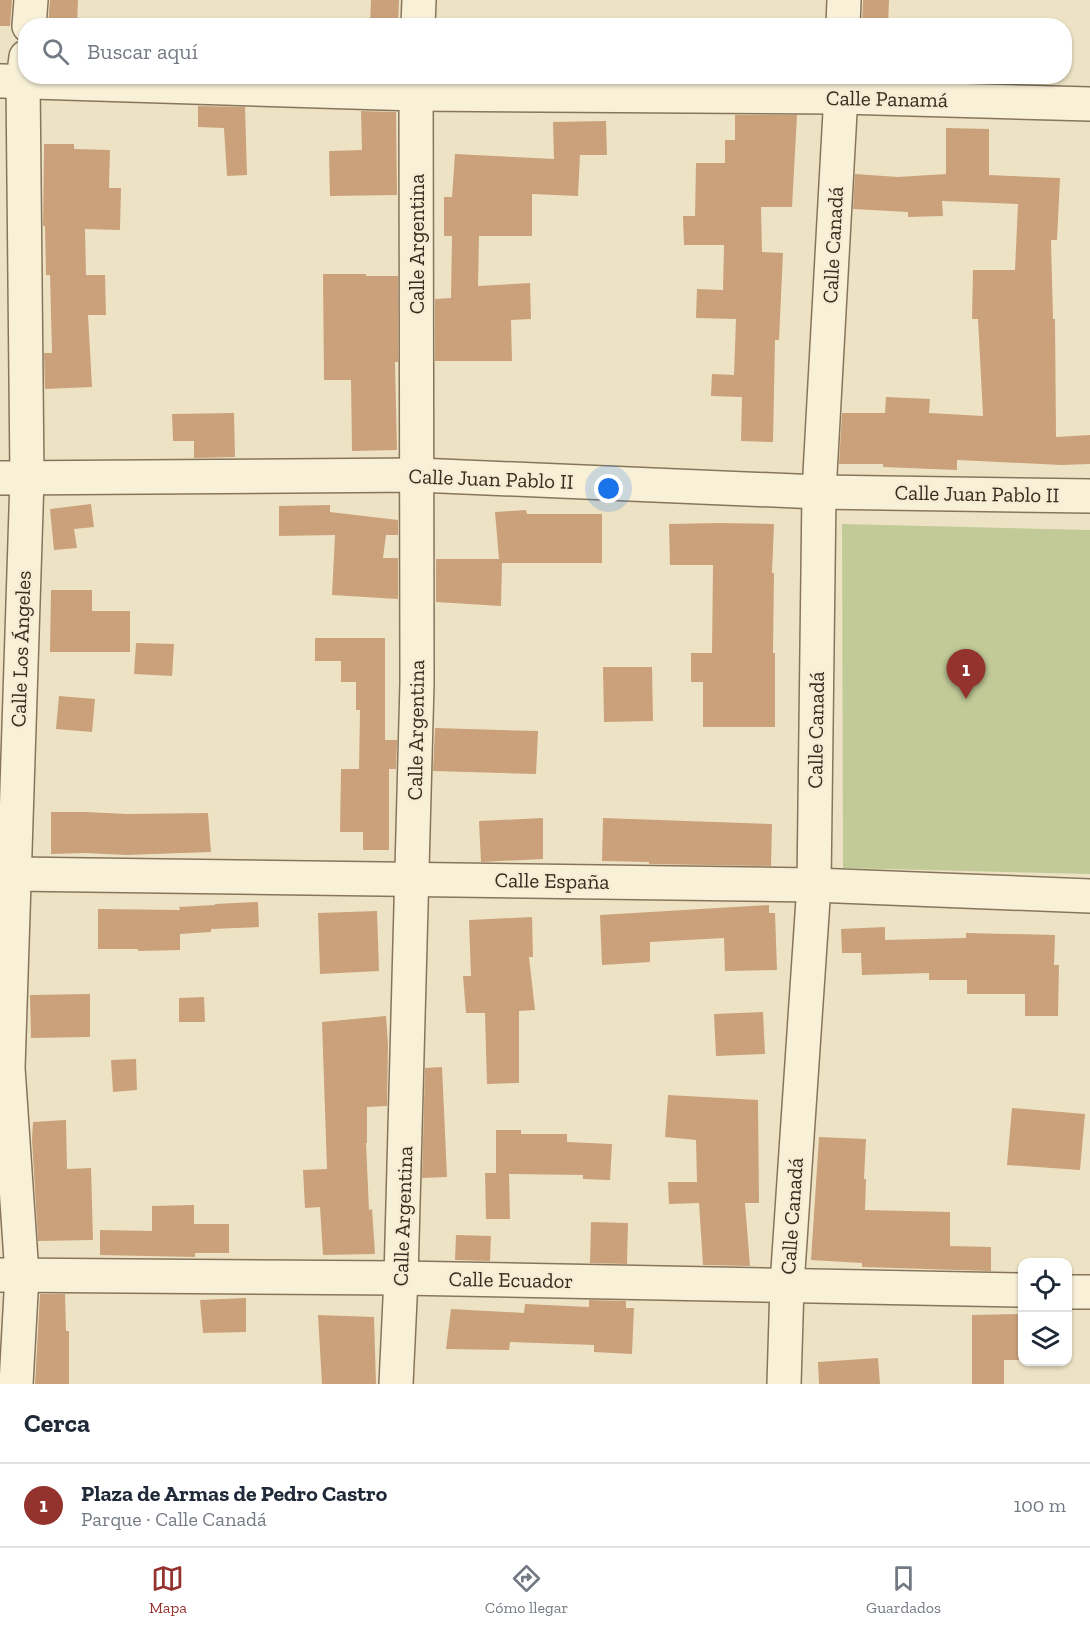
<!DOCTYPE html>
<html lang="es">
<meta charset="utf-8">
<style>
body{margin:0;font-family:"Zilla Slab",serif;background:#f2f2f3;color:#1f2937}
.controls{position:absolute;right:18px;bottom:18px;display:grid;overflow:hidden;border-radius:12px;box-shadow:0 2px 4px #0004}
.controls button{width:54px;height:54px;display:grid;place-items:center;padding:0;border:0;border-bottom:2px solid #e0e1e3;background:#fff;color:#1f2937;font:30px sans-serif}
.you{position:absolute;left:609px;top:489px;width:21px;height:21px;margin:-15px;border:4px solid #fff;border-radius:50%;background:#1a73e8;box-shadow:0 0 0 9px #1a73e833}
.badge{display:grid;place-items:center;width:39px;height:39px;border-radius:50%;background:#94322d;color:#fff;font-size:20px;font-weight:700}
.pin{position:absolute;translate:-50% -50px;filter:drop-shadow(0 2px 3px #0008)}
.pin::after{content:'';position:absolute;top:32px;width:21px;height:18px;background:inherit;clip-path:polygon(0 0,100% 0,50% 100%)}
.list{margin:0;padding:0;list-style:none}
h2{display:flex;justify-content:space-between;align-items:center;height:78px;margin:0;padding:0 24px;font-size:26px}
h2 small{font-size:20px;font-weight:400;color:#747a83}
.list li{display:grid;grid-template-columns:39px 1fr auto;gap:18px;align-items:center;box-sizing:border-box;height:84px;padding:0 24px;border-top:2px solid #e0e1e3}
.list b{display:block;font-size:22px;white-space:nowrap}
.list p{margin:0;font-size:20px;white-space:nowrap;color:#747a83}
.list em{font-size:20px;font-style:normal;color:#747a83}
.icon{flex:none;width:33px;height:33px;fill:none;stroke:currentColor;stroke-width:2;stroke-linecap:round;stroke-linejoin:round}
.map{position:relative;flex:none;width:1090px;height:1384px;overflow:hidden}
.search{position:absolute;background:#fff;box-shadow:0 2px 4px #0004;left:18px;right:18px;top:18px;height:66px;display:flex;align-items:center;gap:15px;box-sizing:border-box;padding:0 21px;border-radius:24px;color:#747a83;font-size:22px}
.sheet{height:162px;background:#fff}
nav{display:flex;justify-content:space-around;align-items:center;box-sizing:border-box;height:84px;border-top:2px solid #e0e1e3;background:#fff;font-size:16px;color:#747a83}
nav a{display:grid;justify-items:center;gap:3px}
nav .on{color:#94322d}
.map>svg:first-child{display:block}
</style>
<div class="map">
<svg width="1090" height="1384" viewBox="0 0 1090 1384">
<rect width="100%" height="100%" fill="#ede3c4"/>
<!-- green -->
<polygon fill="#c2cb98" points="842,524 1090,530 1090,874 843,868"/>
<!-- building -->
<g fill="#caa17b">
<polygon points="0,0 12,0 10,26 0,26"/>
<polygon points="50,0 78,0 77,26 48,26"/>
<polygon points="371,0 399,0 398,26 370,26"/>
<polygon points="863,0 889,0 888,26 862,26"/>
<polygon points="198,106 245,107 247,175 227,176 224,128 198,127"/>
<polygon points="361,111 396,112 397,195 330,196 329,151 362,150"/>
<polygon points="735,115 797,115 792,207 761,207 762,252 783,253 779,340 775,340 773,442 741,441 742,397 711,396 712,374 734,375 736,319 696,318 697,289 723,290 724,245 684,245 683,216 695,216 696,163 725,163 725,140 735,140"/>
<polygon points="606,121 607,155 580,155 578,196 532,194 532,236 479,236 478,286 530,283 531,319 511,320 512,361 435,361 435,299 451,298 452,236 444,236 444,197 452,197 455,154 554,159 553,122"/>
<polygon points="946,128 989,129 989,175 1060,178 1057,240 1051,240 1053,319 1055,319 1056,437 1090,435 1090,464 1061,465 957,460 957,470 883,467 883,464 839,464 842,413 885,413 886,397 930,399 929,413 983,416 978,319 972,319 973,270 1015,270 1018,204 942,201 943,216 908,217 908,212 853,209 855,174 898,177 946,174"/>
<polygon points="44,144 74,144 74,149 110,150 109,188 121,188 120,230 85,229 86,275 105,275 106,315 88,315 92,387 45,389 44,353 52,353 50,275 46,275 45,226 43,226"/>
<polygon points="323,274 366,274 366,276 398,276 398,362 395,362 397,450 352,451 351,380 324,380"/>
<polygon points="234,413 235,457 194,458 194,441 173,441 172,414"/>
<polygon points="91,504 94,527 74,529 77,548 54,550 50,509"/>
<polygon points="330,505 330,512 398,520 398,535 386,535 383,558 398,558 398,599 332,595 335,535 279,536 279,506"/>
<polygon points="526,510 527,514 602,514 602,563 502,563 501,606 436,602 436,559 499,559 495,512"/>
<polygon points="719,523 774,524 772,573 774,573 773,653 775,653 775,727 703,727 703,682 691,682 691,653 712,653 713,565 670,565 669,524"/>
<polygon points="51,590 92,590 92,611 130,611 130,652 50,652"/>
<polygon points="315,638 385,638 385,740 397,740 396,769 389,769 389,850 363,850 363,832 340,832 341,769 359,769 360,710 356,710 356,682 341,682 341,661 315,661"/>
<polygon points="136,643 174,644 172,676 134,674"/>
<polygon points="603,667 652,667 653,721 604,722"/>
<polygon points="59,696 95,699 92,732 56,729"/>
<polygon points="435,728 538,731 536,774 433,771"/>
<polygon points="51,812 86,812 127,814 208,813 211,852 126,855 86,853 51,854"/>
<polygon points="543,818 543,859 481,862 479,821"/>
<polygon points="603,818 772,824 771,866 649,864 649,862 602,861"/>
<polygon points="258,902 259,927 211,929 211,932 180,934 180,950 138,951 138,949 98,949 98,909 180,910 179,907 215,905 215,904"/>
<polygon points="769,905 769,913 775,913 777,970 725,971 724,938 650,942 650,962 602,965 600,915"/>
<polygon points="377,911 379,971 320,974 318,913"/>
<polygon points="532,917 533,957 529,957 535,1010 519,1011 519,1083 487,1084 485,1013 466,1013 463,976 471,976 469,920"/>
<polygon points="885,927 885,940 966,938 966,933 1055,935 1054,965 1059,965 1058,1016 1025,1016 1025,994 967,994 967,980 929,980 929,973 862,975 861,953 842,953 841,929"/>
<polygon points="90,994 90,1037 31,1038 30,995"/>
<polygon points="204,997 205,1022 179,1022 179,998"/>
<polygon points="763,1012 765,1054 716,1056 714,1014"/>
<polygon points="386,1016 388,1045 387,1106 367,1107 367,1143 366,1143 369,1210 372,1209 375,1254 323,1255 320,1207 305,1208 303,1170 327,1169 322,1022"/>
<polygon points="136,1059 137,1090 113,1092 111,1060"/>
<polygon points="442,1067 447,1177 422,1178 425,1068"/>
<polygon points="668,1095 758,1100 759,1203 745,1203 750,1266 703,1265 699,1203 669,1204 668,1182 697,1182 696,1140 665,1137"/>
<polygon points="1012,1108 1085,1114 1080,1170 1007,1165"/>
<polygon points="66,1120 67,1169 91,1168 93,1240 38,1241 32,1140 33,1122"/>
<polygon points="496,1130 521,1130 521,1134 567,1134 567,1142 612,1144 610,1180 583,1179 583,1175 509,1174 510,1219 486,1219 485,1173 496,1173"/>
<polygon points="819,1137 866,1139 864,1179 866,1179 865,1210 950,1212 950,1246 991,1247 991,1271 862,1267 862,1263 811,1260"/>
<polygon points="194,1205 194,1224 229,1224 229,1253 195,1253 195,1257 100,1255 100,1230 152,1231 152,1206"/>
<polygon points="591,1222 628,1223 627,1264 590,1263"/>
<polygon points="456,1235 491,1236 490,1261 455,1260"/>
<polygon points="40,1294 65,1294 66,1331 69,1331 69,1384 35,1384"/>
<polygon points="246,1298 246,1332 203,1333 200,1300"/>
<polygon points="589,1300 626,1301 626,1308 634,1308 632,1354 594,1352 594,1345 510,1342 509,1350 446,1349 451,1309 524,1313 525,1304 589,1307"/>
<polygon points="1023,1314 1023,1360 1004,1360 1004,1384 972,1384 972,1315"/>
<polygon points="318,1315 374,1317 376,1384 322,1384"/>
<polygon points="878,1358 880,1384 819,1384 818,1362"/>
</g>
<g fill="none" stroke-linecap="round" stroke-linejoin="round">
<!-- minor casing -->
<g stroke="#87755b" stroke-width="36">
<g id="minor">
<polyline points="29,26 31,0"/>
<polyline points="418,26 419,0"/>
<polyline points="843,26 844,0"/>
<polyline points="2,81 416,94 841,97 1090,104"/>
<polyline points="0,478 418,475 819,492 1090,496"/>
<polyline points="13,874 814,885 1090,896"/>
<polyline points="2,1275 401,1278 1022,1290"/>
<polyline points="1068,1292 1090,1292"/>
<polyline points="16,1384 22,1275 8,1068 27,479 23,81 26,57"/>
<polyline points="396,1384 401,1278 417,683 416,76"/>
<polyline points="784,1384 787,1285 814,885 819,492 842,76"/>
</g>
</g>
<!-- minor -->
<use href="#minor" stroke="#f8f0d7" stroke-width="33"/>
</g>
<g text-anchor="middle" stroke-width="4.5" stroke-linejoin="round" paint-order="stroke">
<!-- street labels -->
<g font-size="21" fill="#372c1f" stroke="#f4edd3">
<text transform="translate(887 99) rotate(1)" y="7">Calle Panamá</text>
<text transform="translate(417 244) rotate(-90)" y="7">Calle Argentina</text>
<text transform="translate(833 245) rotate(-87)" y="7">Calle Canadá</text>
<text transform="translate(491 479) rotate(2)" y="7">Calle Juan Pablo II</text>
<text transform="translate(977 494) rotate(1)" y="7">Calle Juan Pablo II</text>
<text transform="translate(21 649) rotate(-88)" y="7">Calle Los Ángeles</text>
<text transform="translate(416 730) rotate(-89)" y="7">Calle Argentina</text>
<text transform="translate(816 730) rotate(-89)" y="7">Calle Canadá</text>
<text transform="translate(552 881) rotate(1)" y="7">Calle España</text>
<text transform="translate(403 1216) rotate(-88)" y="7">Calle Argentina</text>
<text transform="translate(792 1216) rotate(-86)" y="7">Calle Canadá</text>
<text transform="translate(511 1280) rotate(1)" y="7">Calle Ecuador</text>
</g>
</g>
</svg>
<div class="controls">
<button><svg class="icon" aria-label="locate" viewBox="0 0 24 24"><circle cx="12" cy="12" r="6"/><path d="M12 2v4M12 18v4M2 12h4M18 12h4"/></svg></button>
<button><svg class="icon" aria-label="layers" viewBox="0 0 24 24"><path d="M12 4l9 5-9 5-9-5zM3 14l9 5 9-5"/></svg></button>
</div>
<div class="you"></div>
<div class="pin badge" style="left:966px;top:699px">1</div>
<div class="search"><svg class="icon" aria-label="search" viewBox="0 0 24 24"><circle cx="10" cy="10" r="6"/><path d="M15 15l6 6"/></svg>Buscar aquí</div>
</div>
<section class="sheet">
<h2>Cerca<small></small></h2>
<ul class="list">
<li><span class="badge">1</span><div><b>Plaza de Armas de Pedro Castro</b><p>Parque · Calle Canadá</p></div><em>100 m</em></li>
</ul>
</section>
<nav>
<a class="on"><svg class="icon" aria-label="map" viewBox="0 0 24 24"><path d="M3 6l6-2 6 2 6-2v14l-6 2-6-2-6 2zM9 4v14M15 6v14"/></svg>Mapa</a>
<a><svg class="icon" aria-label="directions" viewBox="0 0 24 24"><path d="M12 3l9 9-9 9-9-9zM9 14v-3h6M13 9l2 2-2 2"/></svg>Cómo llegar</a>
<a><svg class="icon" aria-label="saved" viewBox="0 0 24 24"><path d="M7 4h10v16l-5-4-5 4z"/></svg>Guardados</a>
</nav>
